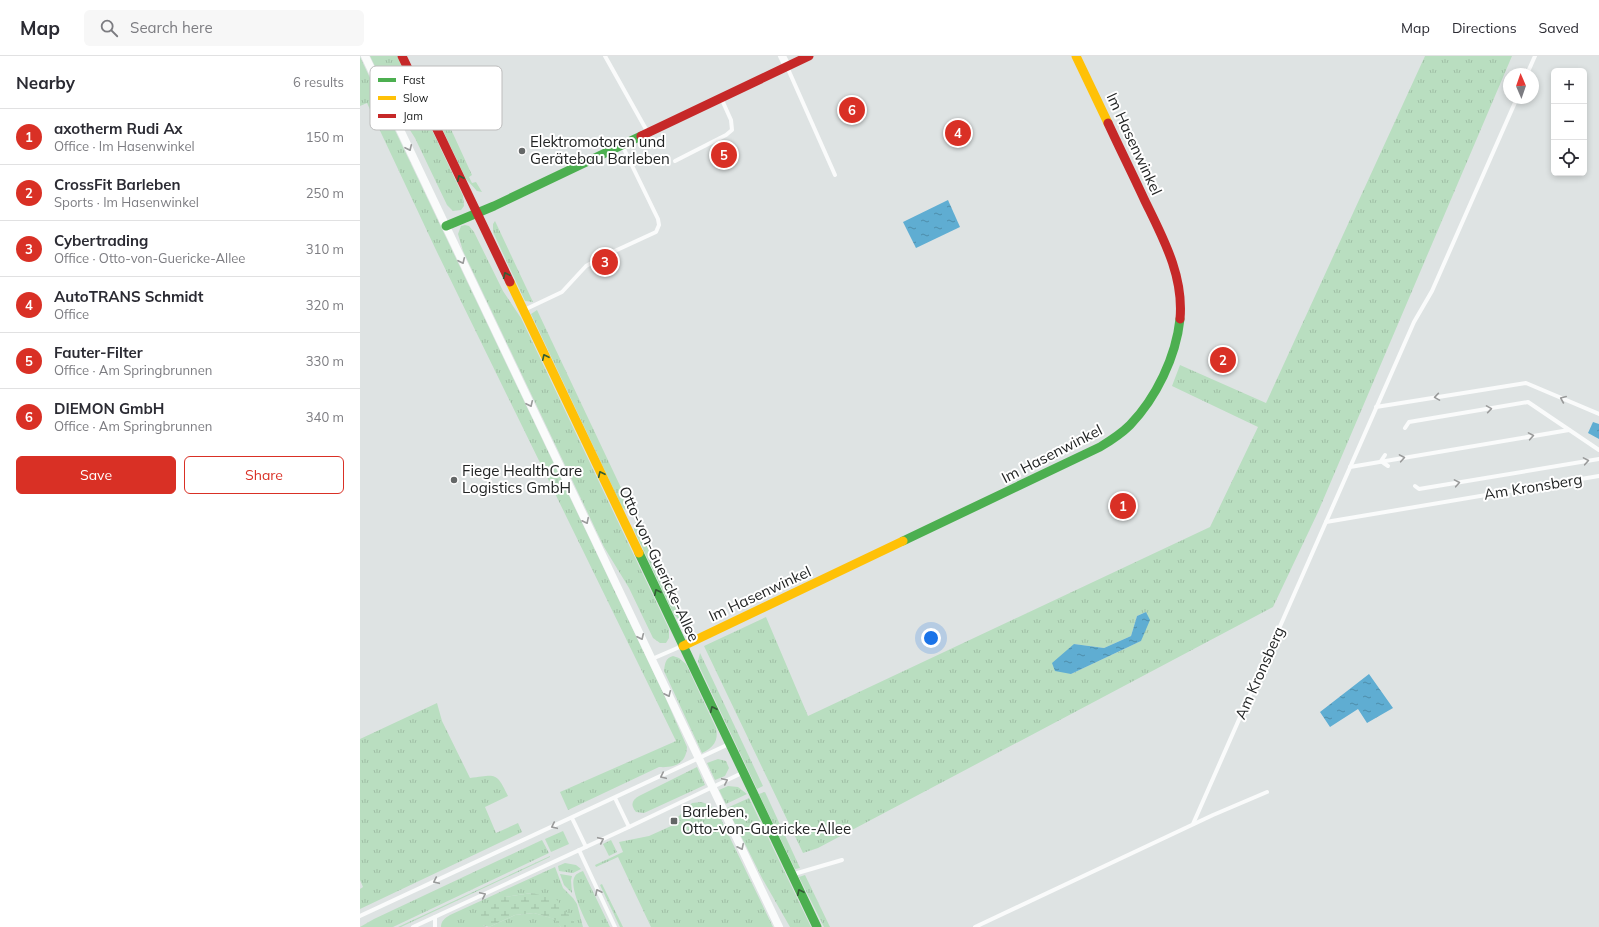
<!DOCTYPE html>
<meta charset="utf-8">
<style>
body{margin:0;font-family:Mulish,sans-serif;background:#f7f7f7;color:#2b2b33}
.controls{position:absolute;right:12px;top:12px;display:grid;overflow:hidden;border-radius:6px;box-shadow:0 2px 6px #0003}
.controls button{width:36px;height:36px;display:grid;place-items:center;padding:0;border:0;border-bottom:1px solid #e1e1e2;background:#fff;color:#2b2b33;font:20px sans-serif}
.compass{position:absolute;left:1143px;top:12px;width:36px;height:36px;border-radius:50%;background:#fff;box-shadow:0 2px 6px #0003;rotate:358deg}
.you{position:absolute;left:571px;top:582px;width:14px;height:14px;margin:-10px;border:3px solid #fff;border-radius:50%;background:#1a73e8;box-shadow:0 0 0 6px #1a73e833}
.badge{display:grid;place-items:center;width:26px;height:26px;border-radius:50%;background:#d93025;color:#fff;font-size:13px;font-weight:700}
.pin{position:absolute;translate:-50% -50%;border:2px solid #fff;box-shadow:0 1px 4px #0006}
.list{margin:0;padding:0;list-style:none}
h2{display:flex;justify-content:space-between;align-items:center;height:52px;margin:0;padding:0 16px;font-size:17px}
h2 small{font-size:13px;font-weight:400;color:#7c7c81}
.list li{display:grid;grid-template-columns:26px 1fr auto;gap:12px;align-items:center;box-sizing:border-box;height:56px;padding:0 16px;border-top:1px solid #e1e1e2}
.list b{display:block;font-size:15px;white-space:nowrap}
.list p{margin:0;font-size:13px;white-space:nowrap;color:#7c7c81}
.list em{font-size:13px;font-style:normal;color:#7c7c81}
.actions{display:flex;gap:8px;padding:12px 16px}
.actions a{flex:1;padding:9px 0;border:1px solid #d93025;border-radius:6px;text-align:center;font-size:14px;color:#d93025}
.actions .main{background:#d93025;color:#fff}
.icon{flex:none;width:22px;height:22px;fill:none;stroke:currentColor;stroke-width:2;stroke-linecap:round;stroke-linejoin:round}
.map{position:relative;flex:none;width:1239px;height:871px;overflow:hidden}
header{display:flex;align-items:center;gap:24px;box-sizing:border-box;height:56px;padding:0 20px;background:#fff;border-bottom:1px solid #e1e1e2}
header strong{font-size:19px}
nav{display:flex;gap:22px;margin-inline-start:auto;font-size:14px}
.search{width:280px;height:36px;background:#f7f7f7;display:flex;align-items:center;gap:10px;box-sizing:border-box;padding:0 14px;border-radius:6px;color:#7c7c81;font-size:15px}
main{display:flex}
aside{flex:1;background:#fff}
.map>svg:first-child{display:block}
</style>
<header>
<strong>Map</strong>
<div class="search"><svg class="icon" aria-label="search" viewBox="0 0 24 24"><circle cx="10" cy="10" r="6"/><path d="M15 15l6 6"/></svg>Search here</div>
<nav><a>Map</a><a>Directions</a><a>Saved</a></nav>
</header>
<main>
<aside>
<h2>Nearby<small>6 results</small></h2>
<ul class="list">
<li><span class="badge">1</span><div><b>axotherm Rudi Ax</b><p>Office · Im Hasenwinkel</p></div><em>150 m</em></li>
<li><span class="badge">2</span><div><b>CrossFit Barleben</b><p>Sports · Im Hasenwinkel</p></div><em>250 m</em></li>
<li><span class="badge">3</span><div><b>Cybertrading</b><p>Office · Otto-von-Guericke-Allee</p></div><em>310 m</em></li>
<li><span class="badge">4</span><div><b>AutoTRANS Schmidt</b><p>Office</p></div><em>320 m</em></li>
<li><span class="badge">5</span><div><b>Fauter-Filter</b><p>Office · Am Springbrunnen</p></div><em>330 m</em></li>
<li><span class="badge">6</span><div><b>DIEMON GmbH</b><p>Office · Am Springbrunnen</p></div><em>340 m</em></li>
</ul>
<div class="actions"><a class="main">Save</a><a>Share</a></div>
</aside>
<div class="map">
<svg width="1239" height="871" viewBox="0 0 1239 871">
<defs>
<pattern id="grass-tufts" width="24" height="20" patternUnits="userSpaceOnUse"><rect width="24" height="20" fill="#b9dec0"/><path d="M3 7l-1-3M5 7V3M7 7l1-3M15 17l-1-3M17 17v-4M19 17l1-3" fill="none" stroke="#9fbea5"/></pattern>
<pattern id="wetland-marsh" width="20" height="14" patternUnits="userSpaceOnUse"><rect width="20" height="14" fill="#b9dec0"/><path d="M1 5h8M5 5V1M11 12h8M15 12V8" fill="none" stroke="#9fbea5"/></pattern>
<pattern id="water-ripples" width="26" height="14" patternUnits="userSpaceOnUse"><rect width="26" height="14" fill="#5fadd2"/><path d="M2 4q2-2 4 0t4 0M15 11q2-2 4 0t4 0" fill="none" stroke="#4e8daa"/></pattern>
</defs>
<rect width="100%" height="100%" fill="#dee3e3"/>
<!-- grass -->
<g fill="url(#grass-tufts)" fill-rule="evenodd">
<polygon points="10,0 37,0 103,140 104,150 101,154 93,155 87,149 55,82 34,49"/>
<path d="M1065,0H1152L958,456L913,551L458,792L443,797L344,590L406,561L448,660L850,471L898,371L812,330L820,309L906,347ZM786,556L781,585L711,618L714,588L744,592L771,580L777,560Z"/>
<path d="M0,1L306,643L327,691C326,708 314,712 299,711L208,754L200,736L316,685L76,194L7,47L0,50Z"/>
<polygon points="66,19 112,119 109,121 112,127 116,126 122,136 117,135 106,123 60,26"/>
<polygon points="135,165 173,246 165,245 133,176 133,168"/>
<polygon points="105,169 109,170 114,176 143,235 161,262 309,573 309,582 306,587 300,587 293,582 269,532 244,491 103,195 98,178 101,170"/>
<polygon points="177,254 272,455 265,454 262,451 171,258"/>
<polygon points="278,464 327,570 321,566 313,557 274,474 275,467"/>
<polygon points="340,597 403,730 397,733 340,612 338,605"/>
<path d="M313,600L319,602L326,608L356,672C359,685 353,692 342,697L304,615C305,608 305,602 313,600Z"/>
<path d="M77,647L82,665L110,722C136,719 136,715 148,740L125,751L136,777L158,767L162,776L0,853V833L3,831L0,824V683Z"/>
<polygon points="358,703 366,705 369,712 365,720 355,724 347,707"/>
<path d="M337,711L345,729L284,757L276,756C270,749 272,744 279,740Z"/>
<polygon points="368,730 378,731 387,738 366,748 359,734"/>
<polygon points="405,736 440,812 435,813 399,738"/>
<polygon points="389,742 451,871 430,871 402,822 367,752"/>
<polygon points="341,746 350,749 358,757 413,871 291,871 258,801 236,811 235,809 263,796 259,786 289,780 320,766 318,761 332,747"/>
<polygon points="203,775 209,788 191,796 185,783"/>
<polygon points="182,784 189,797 33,871 0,871 14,863"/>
<polygon points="251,784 257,796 249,800 243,788"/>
<polygon points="190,800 190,801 41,871 38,871"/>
<polygon points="205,807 216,809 221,813 213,817 199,815 198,810"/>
<path d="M195,811L203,832L213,842L217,848L223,871H214V865L172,837L145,841L123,869L127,871H81C81,865 85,862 90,859Z"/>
<path d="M223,815L250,871H229C224,862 208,829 215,820C216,818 220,816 223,815Z"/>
<polygon points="200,818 212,820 211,824 212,837 204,829"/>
<polygon points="445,819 470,871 464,871 439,821"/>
<polygon points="242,828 263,871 260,871 240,829"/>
<polygon points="174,857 195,863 201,871 129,871 155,859"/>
</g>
<!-- wetland -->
<polygon fill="url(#wetland-marsh)" points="172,837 196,843 214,865 214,871 201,871 194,863 174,857 155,859 129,871 123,869 119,863 122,854 144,841"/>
<!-- water -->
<g fill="url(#water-ripples)">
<polygon points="588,144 600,171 556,192 543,166"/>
<polygon points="1233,366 1239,368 1239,383 1228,377"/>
<polygon points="786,556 790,564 781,585 711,618 695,615 692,607 714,588 744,592 771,580 777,560"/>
<polygon points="1009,618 1033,652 1007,667 998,653 970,671 960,656"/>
</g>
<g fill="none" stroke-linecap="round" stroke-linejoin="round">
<!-- lane -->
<g stroke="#fafbfb" stroke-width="4">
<polyline points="245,0 287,75"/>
<polyline points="428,13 475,119"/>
<polyline points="1167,18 1175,0"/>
<polyline points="315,105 366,79 372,74 371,64 362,44"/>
<polyline points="164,254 202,236 226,210 246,199 296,176 299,169 298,163 263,91"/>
<polyline points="1016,351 1166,327 1239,358"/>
<polyline points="1045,372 1049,366 1168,346 1239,394"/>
<polyline points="1025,399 1021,405 1028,410"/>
<polyline points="990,411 1209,374"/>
<polyline points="1055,430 1059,433 1239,403"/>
<polyline points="966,466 1239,420"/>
<polyline points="292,603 322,590"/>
<polyline points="255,742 269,771"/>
<polyline points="212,762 226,791"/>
<polyline points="833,768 1054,266 1072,235 1157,42"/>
<polyline points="219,794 255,871"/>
<polyline points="434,818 482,804"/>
<polyline points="0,860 369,688"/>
<polyline points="75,861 75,871"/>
<polyline points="53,871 269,771 382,717"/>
<polyline points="615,871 853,759 907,736"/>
</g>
<!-- street -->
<g stroke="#fafbfb" stroke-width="8">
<polyline points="5,0 419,871"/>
<polyline points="422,0 427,10"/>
</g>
<!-- fast -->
<g stroke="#4caf50" stroke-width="9">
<polyline points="86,170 134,150 281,80"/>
<path d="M543,485L740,391C750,385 761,378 770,369C796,342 816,301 820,263"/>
<polyline points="279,497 457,871"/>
</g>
<!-- slow -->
<g stroke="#ffc107" stroke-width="9">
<polyline points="716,0 748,67"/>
<polyline points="150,226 279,497"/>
<polyline points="323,590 543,485"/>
</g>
<!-- jam -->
<g stroke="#c62828" stroke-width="9">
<polyline points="42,0 150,226"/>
<path d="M748,67C760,93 773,119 785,145C803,182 824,220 820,263"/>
<polyline points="281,80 449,0"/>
</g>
</g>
<!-- one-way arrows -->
<defs><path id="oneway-chevron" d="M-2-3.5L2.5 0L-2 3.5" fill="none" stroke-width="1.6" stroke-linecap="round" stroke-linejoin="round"/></defs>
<g stroke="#999a9a">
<use href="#oneway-chevron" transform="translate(49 92) rotate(65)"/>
<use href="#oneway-chevron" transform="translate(102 205) rotate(65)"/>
<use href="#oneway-chevron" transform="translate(1077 341) rotate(171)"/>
<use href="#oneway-chevron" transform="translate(1203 343) rotate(-157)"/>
<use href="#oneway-chevron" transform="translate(170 348) rotate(65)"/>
<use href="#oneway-chevron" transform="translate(1129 353) rotate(-9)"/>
<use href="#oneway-chevron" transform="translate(1171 380) rotate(-10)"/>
<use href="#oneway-chevron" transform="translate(1042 402) rotate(-10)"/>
<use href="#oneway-chevron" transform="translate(1226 405) rotate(-10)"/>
<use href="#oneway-chevron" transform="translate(1097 427) rotate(-10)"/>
<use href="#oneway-chevron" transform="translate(226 465) rotate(64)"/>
<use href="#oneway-chevron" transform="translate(281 581) rotate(65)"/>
<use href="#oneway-chevron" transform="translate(308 638) rotate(65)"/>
<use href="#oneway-chevron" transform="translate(303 720) rotate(155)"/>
<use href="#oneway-chevron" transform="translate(365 725) rotate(-25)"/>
<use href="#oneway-chevron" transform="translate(194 770) rotate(155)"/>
<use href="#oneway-chevron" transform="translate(241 784) rotate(-25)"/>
<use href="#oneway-chevron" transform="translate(381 791) rotate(64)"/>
<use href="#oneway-chevron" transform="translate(76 825) rotate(155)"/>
<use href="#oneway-chevron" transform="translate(238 836) rotate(-116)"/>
<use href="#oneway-chevron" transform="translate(123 839) rotate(-25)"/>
</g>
<g stroke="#335c36">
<use href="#oneway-chevron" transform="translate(100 122) rotate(-115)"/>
<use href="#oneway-chevron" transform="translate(146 219) rotate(-115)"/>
<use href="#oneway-chevron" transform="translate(185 301) rotate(-115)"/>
<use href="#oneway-chevron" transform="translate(241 418) rotate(-115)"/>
<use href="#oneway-chevron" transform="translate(297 536) rotate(-115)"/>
<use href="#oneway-chevron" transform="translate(353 653) rotate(-115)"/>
<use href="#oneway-chevron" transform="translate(440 836) rotate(-115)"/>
</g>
<!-- markers -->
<g fill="#646767" stroke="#fff" stroke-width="1.5">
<circle cx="162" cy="95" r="4"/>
<circle cx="94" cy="424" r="4"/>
<rect x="310" y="761" width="8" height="8" rx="2"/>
</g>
<g text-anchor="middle" stroke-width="4" stroke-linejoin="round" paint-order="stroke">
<!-- poi labels -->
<g font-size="15" fill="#222424" stroke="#fff" text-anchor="start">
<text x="170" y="91">Elektromotoren und<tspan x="170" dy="17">Gerätebau Barleben</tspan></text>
<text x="102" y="420">Fiege HealthCare<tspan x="102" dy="17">Logistics GmbH</tspan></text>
<text x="322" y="761">Barleben,<tspan x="322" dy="17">Otto-von-Guericke-Allee</tspan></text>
</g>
<!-- street labels -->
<g font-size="15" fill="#222424" stroke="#fff">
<text transform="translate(774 88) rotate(65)" y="5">Im Hasenwinkel</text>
<text transform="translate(692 398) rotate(-27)" y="5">Im Hasenwinkel</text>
<text transform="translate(1173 431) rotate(-9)" y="5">Am Kronsberg</text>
<text transform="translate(299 508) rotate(65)" y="5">Otto-von-Guericke-Allee</text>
<text transform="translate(400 538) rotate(-25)" y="5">Im Hasenwinkel</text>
<text transform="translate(900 617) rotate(-66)" y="5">Am Kronsberg</text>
</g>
</g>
<!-- legend -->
<rect x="10" y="10" width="132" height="64" rx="6" fill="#fff" stroke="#bdbdbd" stroke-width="1"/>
<rect x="18" y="22" width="18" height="4" fill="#4caf50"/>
<rect x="18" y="40" width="18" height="4" fill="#ffc107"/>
<rect x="18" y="58" width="18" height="4" fill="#c62828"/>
<g font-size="11" fill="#222424">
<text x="43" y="28">Fast</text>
<text x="43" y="46">Slow</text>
<text x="43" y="64">Jam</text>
</g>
</svg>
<div class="controls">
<button>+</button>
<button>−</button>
<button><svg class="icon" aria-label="locate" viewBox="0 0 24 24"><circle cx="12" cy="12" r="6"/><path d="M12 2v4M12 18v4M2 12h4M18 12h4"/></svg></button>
</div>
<svg class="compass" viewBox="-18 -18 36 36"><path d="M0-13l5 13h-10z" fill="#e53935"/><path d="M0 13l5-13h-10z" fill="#7c7c81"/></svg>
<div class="you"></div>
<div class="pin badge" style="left:763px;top:450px">1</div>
<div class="pin badge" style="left:863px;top:304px">2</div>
<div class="pin badge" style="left:245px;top:206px">3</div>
<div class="pin badge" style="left:598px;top:77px">4</div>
<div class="pin badge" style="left:364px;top:99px">5</div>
<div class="pin badge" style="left:492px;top:54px">6</div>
</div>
</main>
